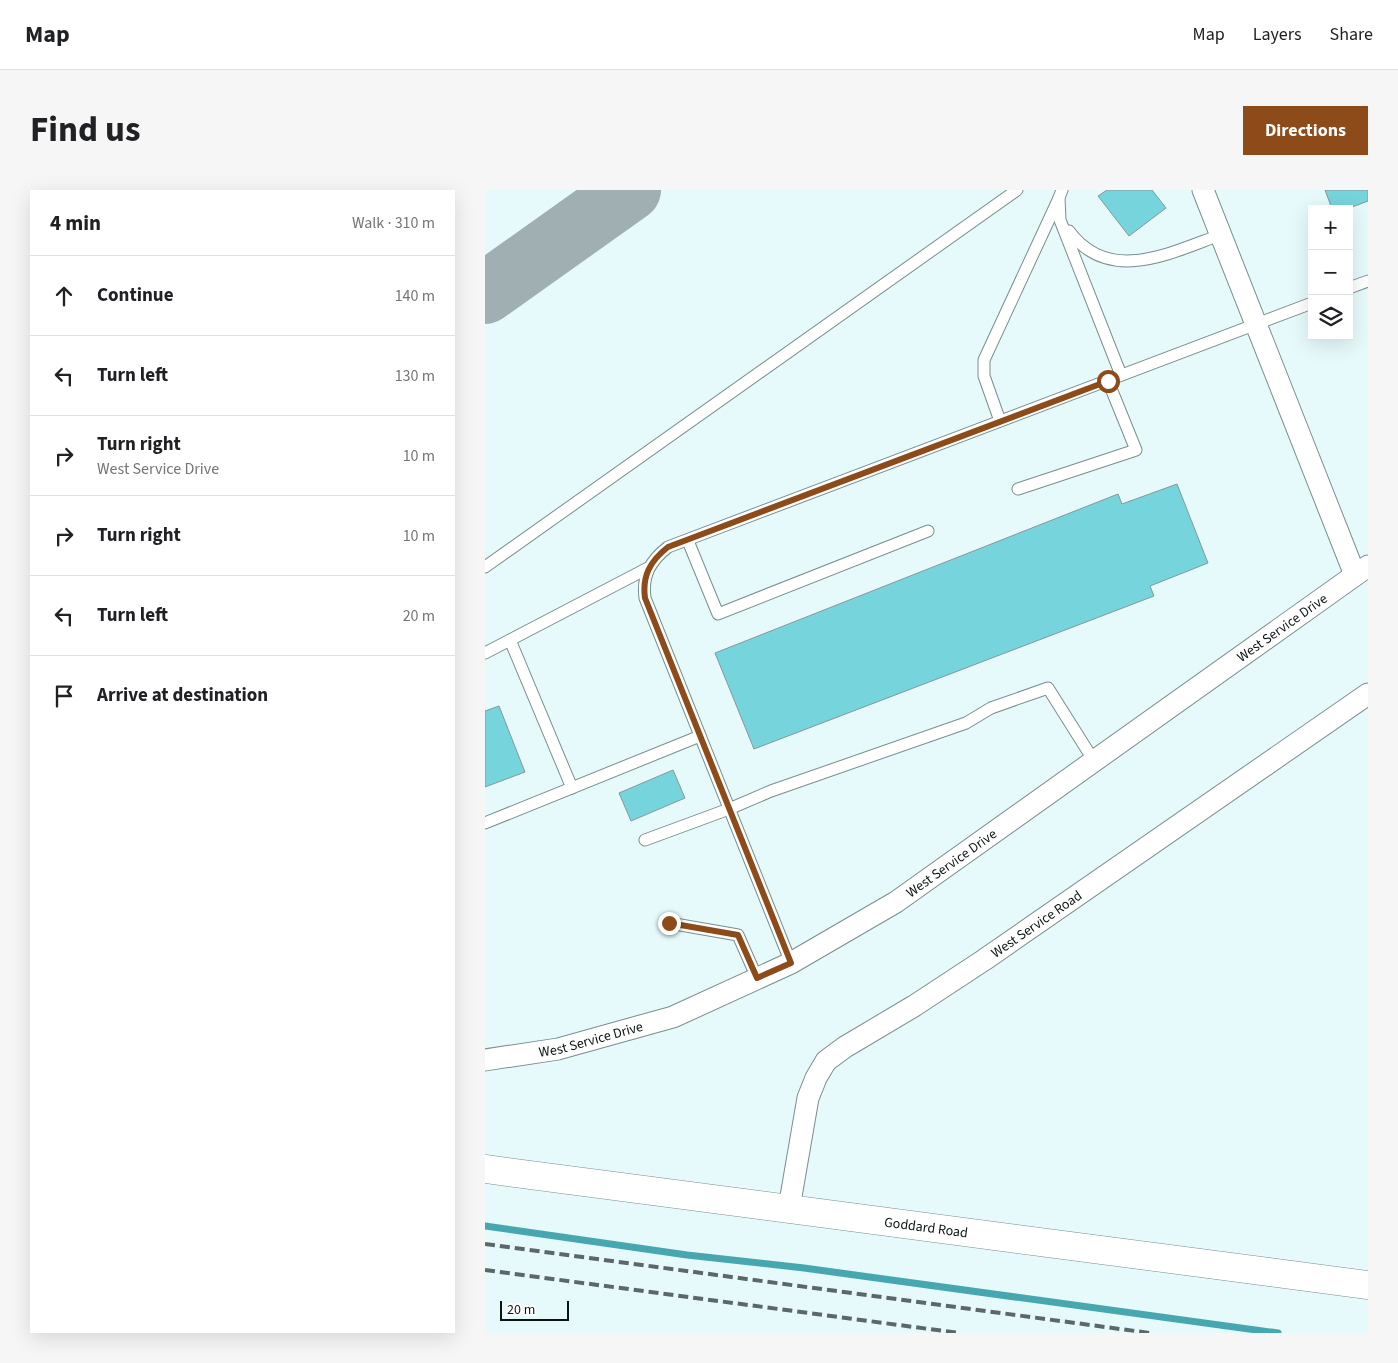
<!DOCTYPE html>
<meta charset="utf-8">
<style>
body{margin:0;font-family:"Source Sans 3",sans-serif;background:#f6f6f6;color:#202124}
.controls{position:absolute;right:15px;top:15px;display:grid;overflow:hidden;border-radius:0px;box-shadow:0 5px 20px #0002}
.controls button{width:45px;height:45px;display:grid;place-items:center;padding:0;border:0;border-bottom:1px solid #e0e0e0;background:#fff;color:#202124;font:25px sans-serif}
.scale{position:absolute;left:15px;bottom:12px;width:69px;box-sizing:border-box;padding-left:5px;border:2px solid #0c1314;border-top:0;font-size:14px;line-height:18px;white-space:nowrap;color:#0c1314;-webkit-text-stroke:4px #fff;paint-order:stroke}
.stop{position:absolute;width:15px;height:15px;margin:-11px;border:4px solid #8d4b19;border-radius:50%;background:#fff}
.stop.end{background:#8d4b19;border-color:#fff;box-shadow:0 1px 5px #0008}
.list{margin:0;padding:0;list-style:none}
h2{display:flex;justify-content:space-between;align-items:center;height:65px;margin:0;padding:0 20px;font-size:21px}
h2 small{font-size:16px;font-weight:400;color:#757577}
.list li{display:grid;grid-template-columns:32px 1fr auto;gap:15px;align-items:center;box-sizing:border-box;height:80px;padding:0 20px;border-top:1px solid #e0e0e0}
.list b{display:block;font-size:19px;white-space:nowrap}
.list p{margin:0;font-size:16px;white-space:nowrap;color:#757577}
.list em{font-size:16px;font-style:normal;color:#757577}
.icon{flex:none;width:28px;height:28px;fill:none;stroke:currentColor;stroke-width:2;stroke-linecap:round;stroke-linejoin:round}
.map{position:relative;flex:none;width:883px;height:1143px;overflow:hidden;border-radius:0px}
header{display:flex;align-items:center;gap:30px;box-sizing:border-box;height:70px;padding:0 25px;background:#fff;border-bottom:1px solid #e0e0e0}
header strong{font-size:24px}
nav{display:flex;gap:28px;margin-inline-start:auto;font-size:18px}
.intro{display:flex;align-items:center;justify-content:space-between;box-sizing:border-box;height:120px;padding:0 30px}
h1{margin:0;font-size:35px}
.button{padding:12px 22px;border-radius:0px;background:#8d4b19;color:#fff;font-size:18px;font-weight:700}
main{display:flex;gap:30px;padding:0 30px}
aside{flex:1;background:#fff;border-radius:0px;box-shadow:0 5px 20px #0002}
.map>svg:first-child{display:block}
</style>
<header>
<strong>Map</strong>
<nav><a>Map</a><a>Layers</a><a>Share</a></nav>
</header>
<div class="intro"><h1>Find us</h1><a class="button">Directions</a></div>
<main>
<aside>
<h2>4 min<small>Walk · 310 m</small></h2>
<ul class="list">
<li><svg class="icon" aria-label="ahead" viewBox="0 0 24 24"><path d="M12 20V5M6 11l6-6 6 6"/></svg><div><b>Continue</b></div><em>140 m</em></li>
<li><svg class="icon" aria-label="left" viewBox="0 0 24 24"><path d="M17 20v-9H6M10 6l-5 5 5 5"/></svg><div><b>Turn left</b></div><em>130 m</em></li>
<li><svg class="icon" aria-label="right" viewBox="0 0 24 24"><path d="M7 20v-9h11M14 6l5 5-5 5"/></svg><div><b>Turn right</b><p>West Service Drive</p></div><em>10 m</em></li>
<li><svg class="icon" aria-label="right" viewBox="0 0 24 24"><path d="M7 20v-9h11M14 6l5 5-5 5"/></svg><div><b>Turn right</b></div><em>10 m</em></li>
<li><svg class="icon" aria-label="left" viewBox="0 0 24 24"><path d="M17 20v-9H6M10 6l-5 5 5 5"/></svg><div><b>Turn left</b></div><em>20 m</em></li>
<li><svg class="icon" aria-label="arrive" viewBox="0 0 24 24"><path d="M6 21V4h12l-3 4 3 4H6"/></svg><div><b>Arrive at destination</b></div></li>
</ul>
</aside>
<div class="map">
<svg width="883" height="1143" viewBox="0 0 883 1143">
<rect width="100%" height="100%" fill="#e6fafc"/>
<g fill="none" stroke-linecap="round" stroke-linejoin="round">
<!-- stream -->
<polyline stroke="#47a7b0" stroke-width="7" points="0,1036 202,1065 319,1078 793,1143"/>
<!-- taxiway -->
<polyline stroke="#a0b0b2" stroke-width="62" points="0,103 145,0"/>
</g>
<!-- building -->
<g fill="#76d4dd" stroke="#85989a">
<polygon points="622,0 667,0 681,18 644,46 613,6"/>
<polygon points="840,0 883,0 883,11 862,19 847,19"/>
<polygon points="692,294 723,373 665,396 669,406 269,559 230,463 633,304 637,314"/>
<polygon points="14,516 40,582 0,597 0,521"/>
<polygon points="188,580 200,608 146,631 134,603"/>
</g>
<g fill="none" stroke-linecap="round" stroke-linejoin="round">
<!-- lane casing -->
<g stroke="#7a8d8f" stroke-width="13">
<g id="lane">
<polyline points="577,0 574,8 575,30 636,185"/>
<path d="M584,41C624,95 685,63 735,45"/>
<polyline points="864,98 883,91"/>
<polyline points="515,231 499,186 499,170 574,8"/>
<polyline points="533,299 651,260 623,191"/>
<polyline points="203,351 233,424 443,341"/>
<polyline points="0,377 532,0"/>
<polyline points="25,450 87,598"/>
<polyline points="0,463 163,378"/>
<polyline points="0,633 215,546"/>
<polyline points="160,650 244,619 286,601 481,533 506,518 563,498 609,571"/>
<polyline points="184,733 253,745 272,788"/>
<path d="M306,773L160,408C157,386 165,371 183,357L827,113"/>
</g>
</g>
<!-- street casing -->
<g stroke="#7a8d8f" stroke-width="23">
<g id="street">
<polyline points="718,0 870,385"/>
<path id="s1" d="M0,870L73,859L188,827L306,773L411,712L883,376"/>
<path id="s2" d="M304,1018L323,908L331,888L341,871L360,857L429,816L499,770L883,504"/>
</g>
</g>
<!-- secondary casing -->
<g stroke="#7a8d8f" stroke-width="29">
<g id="secondary">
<path id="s3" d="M0,979L883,1095"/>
</g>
</g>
<!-- lane -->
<use href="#lane" stroke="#fff" stroke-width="11"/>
<!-- street -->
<use href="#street" stroke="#fff" stroke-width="21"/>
<!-- secondary -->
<use href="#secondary" stroke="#fff" stroke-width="28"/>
<!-- rail -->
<g stroke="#5b6769" stroke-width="4" stroke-dasharray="10 5" stroke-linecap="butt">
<polyline points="0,1054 665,1143"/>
<polyline points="0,1080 474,1143"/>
</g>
</g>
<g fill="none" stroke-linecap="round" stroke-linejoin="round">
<!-- route -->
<path stroke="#8d4b19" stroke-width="6" d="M184,733L253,745L272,788L306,773L160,408C157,386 165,371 183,357L623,191"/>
</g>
<g text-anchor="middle" stroke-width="4" stroke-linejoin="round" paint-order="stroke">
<!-- street labels -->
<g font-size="14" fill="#0c1314" stroke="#fff">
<text dy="5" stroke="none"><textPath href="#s1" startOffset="918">West Service Drive</textPath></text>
<text dy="5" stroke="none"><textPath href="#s1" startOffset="512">West Service Drive</textPath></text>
<text dy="5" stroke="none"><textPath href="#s2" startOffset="404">West Service Road</textPath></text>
<text dy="5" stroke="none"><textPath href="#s1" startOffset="108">West Service Drive</textPath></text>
<text dy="5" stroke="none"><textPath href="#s3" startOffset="445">Goddard Road</textPath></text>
</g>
</g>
</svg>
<div class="controls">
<button>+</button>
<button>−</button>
<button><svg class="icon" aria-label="layers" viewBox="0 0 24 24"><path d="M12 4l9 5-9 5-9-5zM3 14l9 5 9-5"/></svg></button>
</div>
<div class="scale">20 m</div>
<div class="stop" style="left:623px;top:191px"></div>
<div class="stop end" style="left:184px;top:733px"></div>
</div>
</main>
